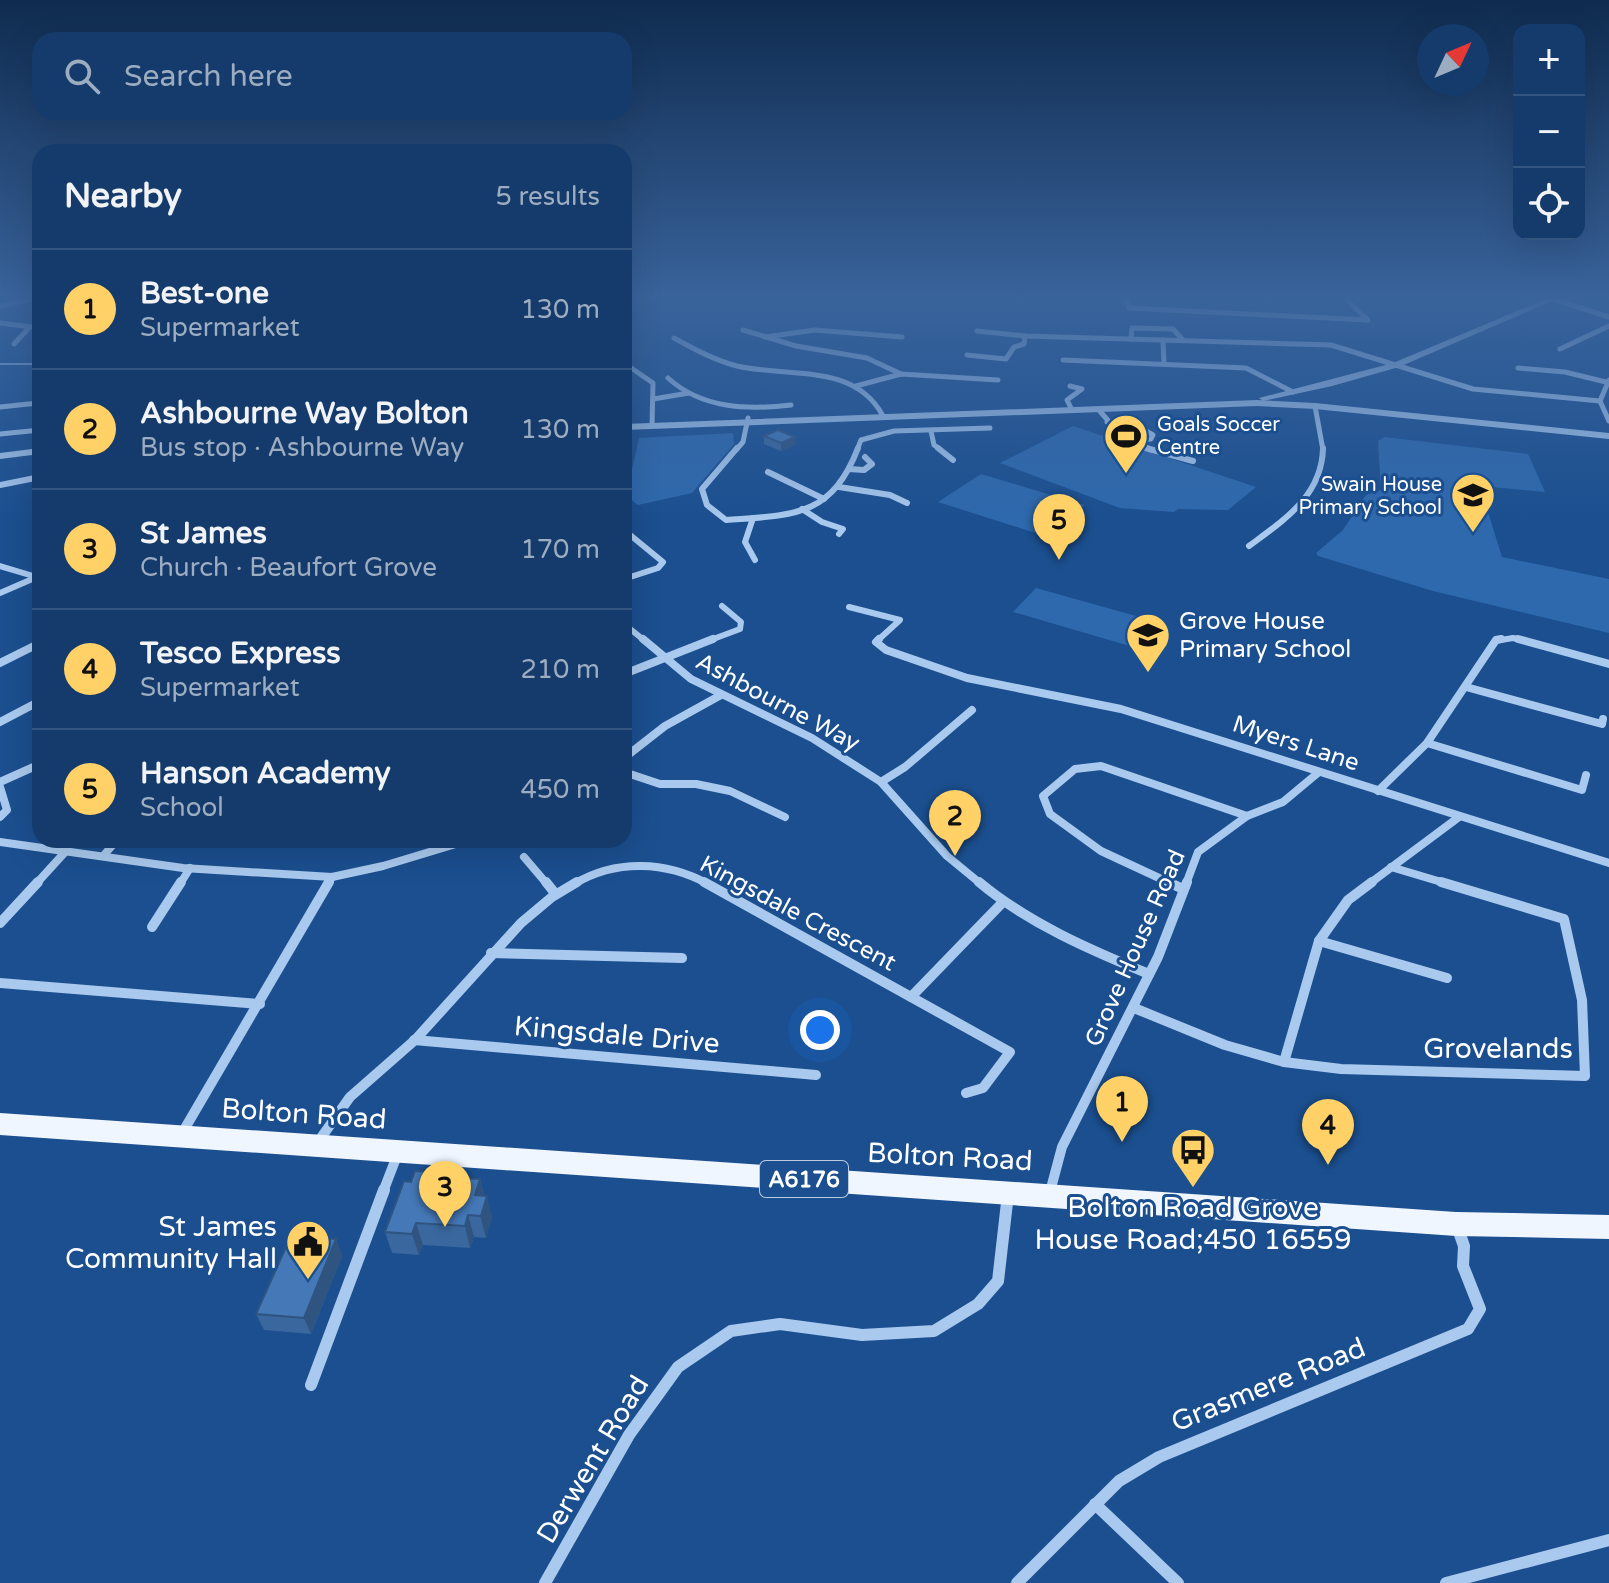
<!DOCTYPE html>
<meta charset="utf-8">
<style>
body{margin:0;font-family:"Varela Round",sans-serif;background:#1d4271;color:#f1f3f6}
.controls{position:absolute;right:24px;top:24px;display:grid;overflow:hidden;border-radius:16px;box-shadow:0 8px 32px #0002}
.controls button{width:72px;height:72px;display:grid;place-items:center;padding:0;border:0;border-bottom:2px solid #33557e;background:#143b6b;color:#f1f3f6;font:40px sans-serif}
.compass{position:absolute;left:1417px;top:24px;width:72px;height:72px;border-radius:50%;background:#143b6b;box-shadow:0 8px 32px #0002;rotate:46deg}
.you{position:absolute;left:820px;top:1030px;width:28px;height:28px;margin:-20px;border:6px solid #fff;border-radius:50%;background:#1a73e8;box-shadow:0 0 0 12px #1a73e833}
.badge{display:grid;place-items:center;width:52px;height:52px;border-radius:50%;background:#ffd166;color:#111;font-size:26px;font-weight:700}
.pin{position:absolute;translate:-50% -66px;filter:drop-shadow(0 2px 4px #0008)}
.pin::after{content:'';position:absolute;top:42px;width:28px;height:24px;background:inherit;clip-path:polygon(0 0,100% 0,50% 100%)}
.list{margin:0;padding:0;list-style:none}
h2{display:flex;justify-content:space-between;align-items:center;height:104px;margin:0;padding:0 32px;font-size:34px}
h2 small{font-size:26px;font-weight:400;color:#9dadc1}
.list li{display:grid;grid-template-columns:52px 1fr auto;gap:24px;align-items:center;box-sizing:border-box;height:120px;padding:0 32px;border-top:2px solid #33557e}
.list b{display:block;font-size:30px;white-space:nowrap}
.list p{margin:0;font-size:26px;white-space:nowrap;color:#9dadc1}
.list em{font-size:26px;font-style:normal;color:#9dadc1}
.icon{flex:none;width:44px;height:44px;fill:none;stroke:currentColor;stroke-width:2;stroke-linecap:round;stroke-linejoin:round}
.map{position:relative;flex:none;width:1609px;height:1583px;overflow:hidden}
.search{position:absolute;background:#143b6b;box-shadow:0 8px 32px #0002;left:32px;top:32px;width:600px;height:88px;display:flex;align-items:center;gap:20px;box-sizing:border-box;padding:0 28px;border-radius:24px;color:#9dadc1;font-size:30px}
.panel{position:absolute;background:#143b6b;box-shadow:0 8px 32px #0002;left:32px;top:144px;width:600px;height:704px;border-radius:24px}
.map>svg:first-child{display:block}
</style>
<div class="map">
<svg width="1609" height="1583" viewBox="0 0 1609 1583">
<rect width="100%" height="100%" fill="#1b4f8f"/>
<!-- green -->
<g fill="#2e69ad">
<polygon points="1073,426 1256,487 1228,510 1178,509 1174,512 1120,508 1000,463"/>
<polygon points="733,433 734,444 692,493 638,505 626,496 639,438"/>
<polygon points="1384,437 1528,454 1545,492 1480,486 1502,557 1609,579 1609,633 1433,591 1318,556 1316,553 1343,530 1366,495 1381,490 1378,441"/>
<polygon points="981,474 1085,505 1045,536 938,502"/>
<polygon points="1036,588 1161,623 1140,649 1013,612"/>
</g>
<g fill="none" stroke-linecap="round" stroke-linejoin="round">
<!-- stream -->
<polyline stroke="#9cc4f0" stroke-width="2" points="0,364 40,364"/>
<!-- minor-far4 -->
<g stroke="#a9c9ee" stroke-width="5">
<polyline points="1126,299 1129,308 1368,320"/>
<polyline points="1346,299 1368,320"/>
<polyline points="1553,299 1609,317"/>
<polyline points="0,306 32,299"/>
<polyline points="0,323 40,328"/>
<polyline points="743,330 796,346 867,358 901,374"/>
<polyline points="977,331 1025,336 1331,345 1473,389 1600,401"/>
<polyline points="765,337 815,330 902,337"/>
<path d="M674,338C694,349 714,360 737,366C788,378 854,362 883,416"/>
<polyline points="1131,339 1132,328 1173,329 1183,340"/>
<polyline points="1163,340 1164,364"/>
<polyline points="14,344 28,329"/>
<polyline points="1560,349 1609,326"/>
<polyline points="967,355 1006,359 1014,347 1024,344 1025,336"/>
<polyline points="1063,360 1246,368 1293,392"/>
<polyline points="624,363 653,383 652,426"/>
<polyline points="1518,368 1565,372 1606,382"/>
<path d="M668,378C702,409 748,410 791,405"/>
<polyline points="1609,380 1600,401 1609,421"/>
<polyline points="856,386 901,374 998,380"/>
<polyline points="1070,386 1082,389 1067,400 1072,410"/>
<polyline points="653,399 689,393"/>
<polyline points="1315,406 1323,450"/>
<polyline points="0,407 38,403"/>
<polyline points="1098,409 1118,432 1151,450"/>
<polyline points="1107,422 1141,428 1153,435 1151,439 1131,441"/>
<polyline points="931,431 934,445 941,450"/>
<polyline points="0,434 40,430"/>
<polyline points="736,450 743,442 748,418"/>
<polyline points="857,450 861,440 894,431 990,428"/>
</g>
<!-- minor-far3 -->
<g stroke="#a9c9ee" stroke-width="6">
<path d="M737,448L702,489L707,505L726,520C792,515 831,518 858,448"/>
<polyline points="938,448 953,460"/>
<polyline points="1146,448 1193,461"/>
<polyline points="849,469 864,470 872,464 865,457"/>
<polyline points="768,472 824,499"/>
<polyline points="0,485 40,477"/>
<polyline points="839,487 890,495 907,503"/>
<polyline points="40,508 40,515"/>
<polyline points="802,509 822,522 843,529 839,534"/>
<polyline points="753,518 745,542 755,560"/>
<polyline points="624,530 663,562 658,568 624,579"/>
<path d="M1249,546C1284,520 1322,496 1323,448"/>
<polyline points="0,566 40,578"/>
<polyline points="0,593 37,577"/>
<polyline points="849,607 900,620 877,641"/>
<polyline points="624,624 645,641"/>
<polyline points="708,641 740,629 741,622 722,606"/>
<polyline points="1495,641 1513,638 1526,641"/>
</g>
<!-- minor-far2 -->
<g stroke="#a9c9ee" stroke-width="8">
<polyline points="643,639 691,679 812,738 881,782 947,856 981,884"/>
<polyline points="879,639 876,642 886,650 967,678 1121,709 1609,863"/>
<polyline points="1518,639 1609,664"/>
<polyline points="0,663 40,643"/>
<polyline points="624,674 713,639"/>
<polyline points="1466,687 1602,724 1603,719"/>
<polyline points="0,722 40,701"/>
<polyline points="1427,743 1582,790 1586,775"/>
<polyline points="624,758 665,726 721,695"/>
<polyline points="624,772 660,784 696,784 730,791 785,817"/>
<polyline points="0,782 40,764"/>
<polyline points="881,782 905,767 972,710"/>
<polyline points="0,787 7,810 0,817"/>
<polyline points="1378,791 1427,743 1496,640 1501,639"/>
<polyline points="0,842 183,868 332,877 383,866 469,840"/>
<polyline points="104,855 117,840"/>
<polyline points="524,857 547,884"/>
<polyline points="1391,867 1448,884"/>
<polyline points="36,884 66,851"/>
<polyline points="180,884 190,868"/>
<polyline points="328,884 332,877"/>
<path d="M574,884C616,859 666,861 708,884"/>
<polyline points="1172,884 1101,851 1050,814 1043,796 1075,769 1101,766 1247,816"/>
<polyline points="1186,884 1198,852 1247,816 1283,802 1319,772"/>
<polyline points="1369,884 1459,817"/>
</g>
<!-- minor-far1 -->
<g stroke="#a9c9ee" stroke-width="10">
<polyline points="546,882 554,892"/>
<polyline points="704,882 1010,1052 983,1088 966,1093"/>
<path d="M979,882C1028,923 1090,950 1149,974"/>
<polyline points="1168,882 1183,889"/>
<polyline points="0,923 38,882"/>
<polyline points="152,927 181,882"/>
<polyline points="1319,941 1447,978"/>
<polyline points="491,953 682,958"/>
<polyline points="0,983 260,1004"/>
<polyline points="911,997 1003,902"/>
<polyline points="1134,1008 1225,1045 1284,1062 1341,1069 1585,1076 1582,1000 1564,919 1441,882"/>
<polyline points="414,1040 816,1075"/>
<polyline points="1284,1062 1319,941 1348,900 1372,882"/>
<polyline points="181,1135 329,882"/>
<polyline points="318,1142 350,1097 415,1040 521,923 552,897 577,882"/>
<polyline points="383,1192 398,1153"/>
<polyline points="1050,1192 1062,1147 1158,957 1187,882"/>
</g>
<!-- minor -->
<g stroke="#a9c9ee" stroke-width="12">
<polyline points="311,1385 384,1190"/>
<polyline points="1095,1504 1178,1583"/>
<polyline points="545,1583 629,1435 678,1367 731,1331 780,1324 862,1335 934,1331 978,1304 998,1281 1008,1194"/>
<polyline points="1017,1583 1119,1481 1159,1457 1468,1329 1480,1309 1463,1266 1464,1246 1458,1229"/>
<polyline points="1446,1583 1609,1540"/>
</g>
<!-- tertiary -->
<g fill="#a9c9ee" fill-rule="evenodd">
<polygon points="1546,299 1557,299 1399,367 1332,386 1263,401 1259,398 1393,363"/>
<polygon points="1257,400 1315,403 1609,433 1609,439 1315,409 1257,406 624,430 624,424"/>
<polygon points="40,448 40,454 0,459 0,453"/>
</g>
<!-- primary -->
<polygon fill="#f0f6ff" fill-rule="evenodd" points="0,1113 1456,1212 1609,1215 1609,1239 1456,1236 0,1135"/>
</g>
<!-- wall -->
<g fill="#3a679d">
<polygon points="764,436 795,445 781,451 764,444"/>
<polygon points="480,1179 484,1195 492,1217 486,1238 474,1237 470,1248 423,1245 419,1255 392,1253 385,1232 411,1182 435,1181 461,1183"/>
<polygon points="336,1239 342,1256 311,1334 264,1330 256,1314"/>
</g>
<!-- shaded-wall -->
<g fill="#305480">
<polygon points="795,437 795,445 781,451 781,443"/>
<polygon points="480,1179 486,1200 487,1196 492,1217 486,1238 475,1195"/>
<polygon points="468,1215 474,1237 470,1248 465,1226"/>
<polygon points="416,1223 423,1245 419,1255 412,1234"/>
<polygon points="336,1239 342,1256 311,1334 304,1318"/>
</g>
<!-- building -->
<g fill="#4478b7" stroke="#305480" stroke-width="2">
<polygon points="778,430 795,437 781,443 764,436"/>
<polygon points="415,1171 433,1172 430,1180 461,1183 463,1178 480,1179 475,1195 487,1196 481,1216 468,1215 465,1226 416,1223 412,1234 385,1232 404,1181 411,1182"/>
<polygon points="291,1236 336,1239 304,1318 256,1314"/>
</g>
<!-- sky -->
<linearGradient id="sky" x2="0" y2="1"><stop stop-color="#0f2b4f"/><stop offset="0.57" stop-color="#39639b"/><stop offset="1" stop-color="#39639b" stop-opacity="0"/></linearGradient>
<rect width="1609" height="521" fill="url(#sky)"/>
<!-- icons -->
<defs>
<g id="stadium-pin" transform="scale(2.3)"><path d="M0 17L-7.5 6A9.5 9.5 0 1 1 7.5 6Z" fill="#ffd166" stroke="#1b4f8f"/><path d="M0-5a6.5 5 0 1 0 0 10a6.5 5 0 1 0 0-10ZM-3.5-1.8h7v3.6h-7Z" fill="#111"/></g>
<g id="school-pin" transform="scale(2.3)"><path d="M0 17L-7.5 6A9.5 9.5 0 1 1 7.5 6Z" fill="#ffd166" stroke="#1b4f8f"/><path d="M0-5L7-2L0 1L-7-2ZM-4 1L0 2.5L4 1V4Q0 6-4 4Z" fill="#111"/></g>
<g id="bus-pin" transform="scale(2.3)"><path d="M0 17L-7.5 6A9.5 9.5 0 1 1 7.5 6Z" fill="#ffd166" stroke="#1b4f8f"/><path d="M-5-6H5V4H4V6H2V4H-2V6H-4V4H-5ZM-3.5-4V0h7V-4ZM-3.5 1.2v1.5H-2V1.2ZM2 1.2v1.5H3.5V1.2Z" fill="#111"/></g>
<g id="civic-pin" transform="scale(2.3)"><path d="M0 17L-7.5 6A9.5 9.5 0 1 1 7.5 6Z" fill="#ffd166" stroke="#1b4f8f"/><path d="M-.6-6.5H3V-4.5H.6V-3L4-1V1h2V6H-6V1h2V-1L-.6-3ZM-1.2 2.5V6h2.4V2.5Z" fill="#111"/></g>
</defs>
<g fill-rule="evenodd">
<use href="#stadium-pin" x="1126" y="436"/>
<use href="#school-pin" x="1473" y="495"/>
<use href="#school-pin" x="1148" y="635"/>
<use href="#bus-pin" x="1193" y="1150"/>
<use href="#civic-pin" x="308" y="1242"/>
</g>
<g text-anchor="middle" stroke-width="6" stroke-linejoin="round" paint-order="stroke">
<!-- far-poi labels -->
<g font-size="20" fill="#fff" stroke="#1b4f8f" text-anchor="start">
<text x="1157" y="431">Goals Soccer<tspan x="1157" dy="23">Centre</tspan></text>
<text x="1442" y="491" text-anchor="end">Swain House<tspan x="1442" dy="23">Primary School</tspan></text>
</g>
<!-- shield labels -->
<rect fill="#1b4f8f" stroke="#bbcadd" stroke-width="2" x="760" y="1161" width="88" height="36" rx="6"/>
<g font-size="22" font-weight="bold" fill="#fff">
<text x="804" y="1187">A6176</text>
</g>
<!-- poi labels -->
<g font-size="24" fill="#fff" stroke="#1b4f8f" text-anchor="start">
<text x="1179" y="629">Grove House<tspan x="1179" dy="28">Primary School</tspan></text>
</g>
<!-- street labels -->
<g font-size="24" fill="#fff" stroke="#1b4f8f">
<text transform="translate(778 702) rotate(28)" y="8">Ashbourne Way</text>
<text transform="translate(1296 743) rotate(18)" y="8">Myers Lane</text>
<text transform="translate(798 913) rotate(28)" y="8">Kingsdale Crescent</text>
<text transform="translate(1135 948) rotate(-66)" y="8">Grove House Road</text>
</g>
<!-- near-street labels -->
<g font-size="28" fill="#fff" stroke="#1b4f8f">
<text transform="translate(617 1034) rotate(5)" y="10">Kingsdale Drive</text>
<text x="1498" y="1058">Grovelands</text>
<text transform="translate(304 1113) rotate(4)" y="10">Bolton Road</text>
<text transform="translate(950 1156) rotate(3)" y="10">Bolton Road</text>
<text transform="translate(1268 1384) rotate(-22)" y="10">Grasmere Road</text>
<text transform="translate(592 1459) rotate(-59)" y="10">Derwent Road</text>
</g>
<!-- near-poi labels -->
<g font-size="28" fill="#fff" stroke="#1b4f8f">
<text x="1193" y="1217">Bolton Road Grove<tspan x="1193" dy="32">House Road;450 16559</tspan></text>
<text x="277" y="1236" text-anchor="end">St James<tspan x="277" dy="32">Community Hall</tspan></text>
</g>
</g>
</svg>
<div class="controls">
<button>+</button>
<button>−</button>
<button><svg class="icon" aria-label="locate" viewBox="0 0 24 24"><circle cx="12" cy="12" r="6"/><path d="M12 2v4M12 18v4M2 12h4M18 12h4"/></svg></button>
</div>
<svg class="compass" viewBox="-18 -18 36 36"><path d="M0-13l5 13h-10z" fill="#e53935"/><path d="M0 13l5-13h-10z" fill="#9dadc1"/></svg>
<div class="you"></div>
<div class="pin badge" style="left:1122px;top:1142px">1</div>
<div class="pin badge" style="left:955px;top:856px">2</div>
<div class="pin badge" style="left:445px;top:1227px">3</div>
<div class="pin badge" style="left:1328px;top:1165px">4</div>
<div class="pin badge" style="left:1059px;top:560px">5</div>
<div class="search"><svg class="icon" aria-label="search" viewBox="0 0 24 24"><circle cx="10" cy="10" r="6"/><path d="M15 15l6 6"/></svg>Search here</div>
<section class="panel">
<h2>Nearby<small>5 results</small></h2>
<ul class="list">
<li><span class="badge">1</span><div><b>Best-one</b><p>Supermarket</p></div><em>130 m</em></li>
<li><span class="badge">2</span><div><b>Ashbourne Way Bolton</b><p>Bus stop · Ashbourne Way</p></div><em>130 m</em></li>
<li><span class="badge">3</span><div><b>St James</b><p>Church · Beaufort Grove</p></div><em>170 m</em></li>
<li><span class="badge">4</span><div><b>Tesco Express</b><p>Supermarket</p></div><em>210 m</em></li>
<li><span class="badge">5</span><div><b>Hanson Academy</b><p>School</p></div><em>450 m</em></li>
</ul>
</section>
</div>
